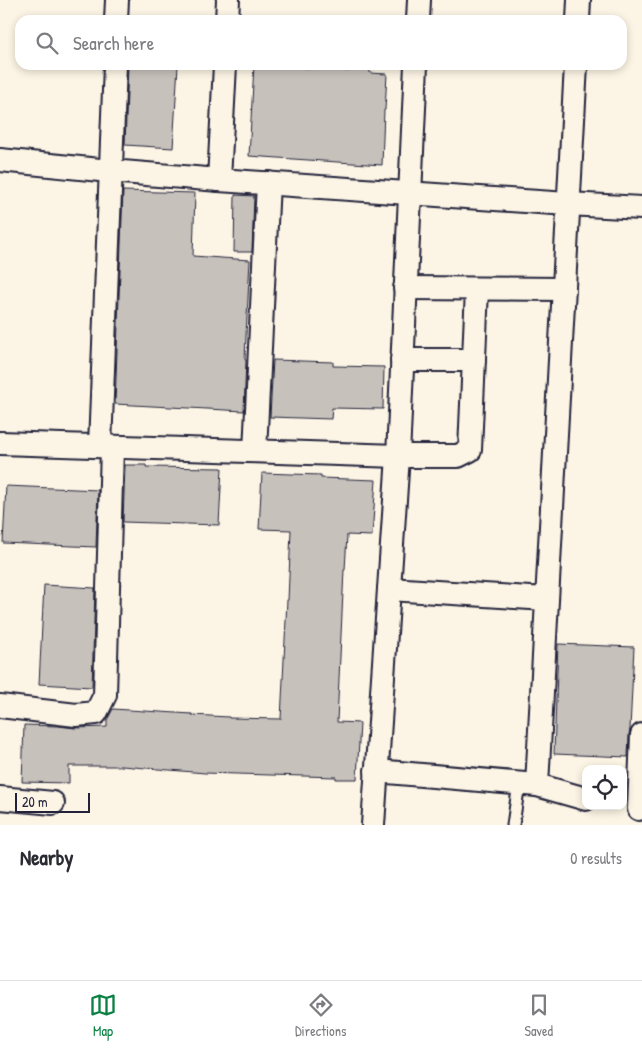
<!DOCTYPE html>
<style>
body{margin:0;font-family:"Patrick Hand",sans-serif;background:#f2f2f3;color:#2b2b33}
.controls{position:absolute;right:15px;bottom:15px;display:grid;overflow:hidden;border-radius:10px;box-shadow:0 2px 8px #0003}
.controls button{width:45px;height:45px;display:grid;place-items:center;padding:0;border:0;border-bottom:1px solid #e1e1e2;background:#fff;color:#2b2b33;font:25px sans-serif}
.scale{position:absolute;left:15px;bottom:12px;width:75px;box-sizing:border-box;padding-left:5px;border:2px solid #22223b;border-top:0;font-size:14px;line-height:18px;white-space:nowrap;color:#22223b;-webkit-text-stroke:4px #fcf5e5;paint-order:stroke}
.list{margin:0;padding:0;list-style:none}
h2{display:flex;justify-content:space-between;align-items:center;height:65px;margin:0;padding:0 20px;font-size:21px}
h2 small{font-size:16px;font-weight:400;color:#7c7c81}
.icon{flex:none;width:28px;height:28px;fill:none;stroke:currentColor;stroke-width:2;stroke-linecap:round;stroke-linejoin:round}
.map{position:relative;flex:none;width:642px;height:825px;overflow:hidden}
.search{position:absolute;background:#fff;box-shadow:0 2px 8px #0003;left:15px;right:15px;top:15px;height:55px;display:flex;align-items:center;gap:12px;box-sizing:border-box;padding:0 18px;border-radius:15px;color:#7c7c81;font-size:19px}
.sheet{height:155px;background:#fff}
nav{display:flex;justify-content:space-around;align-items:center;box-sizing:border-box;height:70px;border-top:1px solid #e1e1e2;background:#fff;font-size:14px;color:#7c7c81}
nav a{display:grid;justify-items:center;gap:2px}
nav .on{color:#0b8043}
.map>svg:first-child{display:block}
</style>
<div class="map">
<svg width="642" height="825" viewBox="0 0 642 825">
<rect width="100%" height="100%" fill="#fcf5e5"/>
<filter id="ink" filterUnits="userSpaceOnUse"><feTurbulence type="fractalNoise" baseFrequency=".02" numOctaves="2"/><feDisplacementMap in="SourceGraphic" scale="10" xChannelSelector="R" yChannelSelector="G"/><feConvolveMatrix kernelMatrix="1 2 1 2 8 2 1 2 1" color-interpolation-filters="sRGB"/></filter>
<g filter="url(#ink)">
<!-- building -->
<g fill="#c6c1bb" stroke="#22223b">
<polygon points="128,65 178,65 173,148 125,145"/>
<polygon points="254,65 272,67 272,65 294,65 293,67 349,71 349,67 370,68 370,73 387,74 385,110 384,110 382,165 249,156"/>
<polygon points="123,191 195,193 193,256 250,260 246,335 245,360 246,360 244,411 115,404"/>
<polygon points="235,195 254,196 252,252 234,252"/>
<polygon points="273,360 333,362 333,366 384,367 383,409 332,408 331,419 270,417"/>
<polygon points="125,465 146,465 146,467 222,468 219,525 123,522"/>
<polygon points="262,473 321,475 321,478 376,480 372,536 347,535 345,570 344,570 337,722 360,723 357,779 336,779 336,777 205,773 122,766 69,766 69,783 22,782 24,725 58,726 75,728 107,727 107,720 113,709 192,714 192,715 229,717 229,718 281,719 287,600 288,600 291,530 259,529"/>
<polygon points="6,486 98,490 96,547 3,543"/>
<polygon points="44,585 95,588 92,687 39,684"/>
<polygon points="558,644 634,647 630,729 629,734 628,757 554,754"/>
</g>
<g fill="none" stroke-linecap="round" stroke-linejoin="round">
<!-- lane casing -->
<g stroke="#22223b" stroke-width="15">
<polyline id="lane" points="513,825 519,783"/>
</g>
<!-- street casing -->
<g stroke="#22223b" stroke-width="26">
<g id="street">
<polyline points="116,20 117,0"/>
<polyline points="227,20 228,0"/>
<polyline points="418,20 419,0"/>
<polyline points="578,20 579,0"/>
<polyline points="0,160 110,171 219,180 568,204 642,208"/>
<polyline points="219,180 225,65"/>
<polyline points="405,288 564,289"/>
<polyline points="402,360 474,360"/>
<polyline points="0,443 398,456 458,456 470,450 477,289"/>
<polyline points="100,446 115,65"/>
<polyline points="255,451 268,183"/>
<polyline points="389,589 547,599"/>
<polyline points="0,706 76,715 96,713 105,695 112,447"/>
<polyline points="376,771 537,785 586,799"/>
<polyline points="537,785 576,65"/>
<polyline points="0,798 53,803"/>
<polyline points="639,809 642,735"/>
<polyline points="373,825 398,456 416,65"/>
</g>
</g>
<!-- lane -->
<use href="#lane" stroke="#fcf5e5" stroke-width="11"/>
<!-- street -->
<use href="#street" stroke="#fcf5e5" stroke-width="22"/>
</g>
</g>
</svg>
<div class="controls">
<button><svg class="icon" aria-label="locate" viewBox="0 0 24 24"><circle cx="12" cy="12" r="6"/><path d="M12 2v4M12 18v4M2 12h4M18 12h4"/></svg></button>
</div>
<div class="scale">20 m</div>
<div class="search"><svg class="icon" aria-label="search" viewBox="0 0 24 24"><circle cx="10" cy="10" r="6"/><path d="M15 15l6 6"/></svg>Search here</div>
</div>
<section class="sheet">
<h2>Nearby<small>0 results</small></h2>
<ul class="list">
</ul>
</section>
<nav>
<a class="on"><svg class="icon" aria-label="map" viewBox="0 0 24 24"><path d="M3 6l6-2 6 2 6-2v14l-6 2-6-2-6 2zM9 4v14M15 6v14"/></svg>Map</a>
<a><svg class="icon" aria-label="directions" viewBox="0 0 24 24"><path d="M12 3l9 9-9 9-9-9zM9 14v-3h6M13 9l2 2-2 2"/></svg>Directions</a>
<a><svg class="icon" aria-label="saved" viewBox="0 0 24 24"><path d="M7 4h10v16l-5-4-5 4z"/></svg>Saved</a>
</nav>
